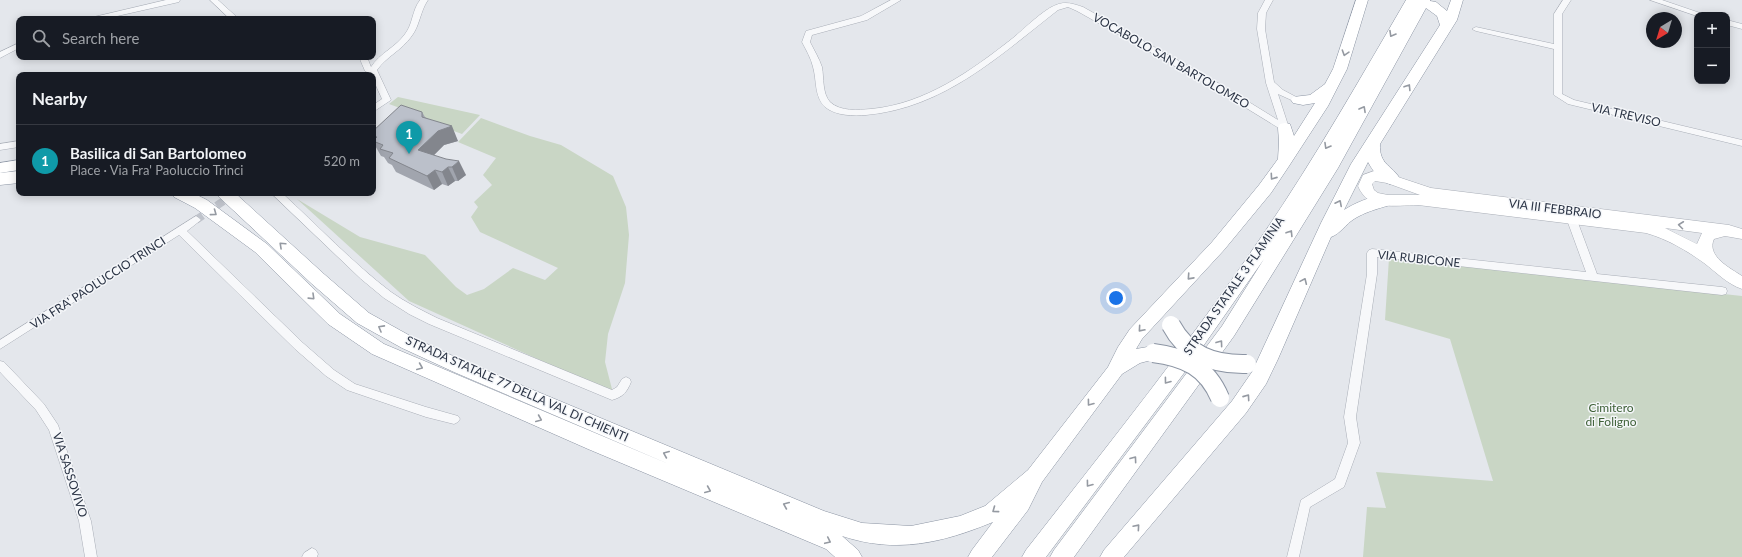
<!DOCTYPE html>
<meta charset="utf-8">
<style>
body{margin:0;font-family:Lato,sans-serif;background:#242831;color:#f1f3f6}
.controls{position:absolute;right:12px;top:12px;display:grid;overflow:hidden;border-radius:8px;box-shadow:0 2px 10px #0003}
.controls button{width:36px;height:36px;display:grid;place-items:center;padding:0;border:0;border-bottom:1px solid #363941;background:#171b24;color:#f1f3f6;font:20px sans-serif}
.compass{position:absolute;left:1646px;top:12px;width:36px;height:36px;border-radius:50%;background:#171b24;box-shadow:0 2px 10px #0003;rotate:218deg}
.you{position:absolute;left:1116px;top:298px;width:14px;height:14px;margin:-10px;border:3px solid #fff;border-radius:50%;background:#1a73e8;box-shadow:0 0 0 6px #1a73e833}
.badge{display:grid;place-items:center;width:26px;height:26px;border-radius:50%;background:#8c9099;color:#fff;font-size:13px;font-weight:700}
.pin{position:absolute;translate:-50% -33px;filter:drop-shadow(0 1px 2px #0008)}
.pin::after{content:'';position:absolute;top:21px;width:14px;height:12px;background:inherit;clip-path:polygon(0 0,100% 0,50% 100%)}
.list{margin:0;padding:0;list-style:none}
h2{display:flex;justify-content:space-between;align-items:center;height:52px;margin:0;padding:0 16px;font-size:17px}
h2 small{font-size:13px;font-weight:400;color:#9ea1a6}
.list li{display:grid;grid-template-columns:26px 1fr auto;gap:12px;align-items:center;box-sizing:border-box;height:72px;padding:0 16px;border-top:1px solid #363941}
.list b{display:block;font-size:15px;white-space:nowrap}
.list p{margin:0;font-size:13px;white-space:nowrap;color:#9ea1a6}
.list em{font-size:13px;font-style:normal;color:#9ea1a6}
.icon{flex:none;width:22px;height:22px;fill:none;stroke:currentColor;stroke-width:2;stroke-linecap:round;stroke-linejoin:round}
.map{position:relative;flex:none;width:1742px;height:557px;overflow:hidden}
.search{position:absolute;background:#171b24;box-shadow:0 2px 10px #0003;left:16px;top:16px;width:360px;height:44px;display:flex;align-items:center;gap:10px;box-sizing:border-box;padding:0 14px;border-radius:8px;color:#9ea1a6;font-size:15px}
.panel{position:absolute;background:#171b24;box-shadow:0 2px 10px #0003;left:16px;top:72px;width:360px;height:124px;border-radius:8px}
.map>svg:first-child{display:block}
</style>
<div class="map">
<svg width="1742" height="557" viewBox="0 0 1742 557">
<rect width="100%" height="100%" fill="#e4e7ec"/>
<!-- green -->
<g fill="#c9d6c5">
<polygon points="398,97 480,115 462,134 432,123 408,111 389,104"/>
<polygon points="481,118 530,136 561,145 613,176 626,207 629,235 625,283 608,334 605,362 613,393 409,301 297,199 360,237 425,255 456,287 467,295 484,289 513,268 545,280 558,268 480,232 471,217 478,207 474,202 492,185 483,175 496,158 458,142"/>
<polygon points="1389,258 1742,296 1742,557 1363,557 1367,507 1386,508 1376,472 1493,481 1450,339 1385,320"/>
</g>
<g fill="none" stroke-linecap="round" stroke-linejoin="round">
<!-- minor-tunnel -->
<polyline stroke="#bfc3cb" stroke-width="8" stroke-dasharray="8 4.5" stroke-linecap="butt" points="196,220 235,193"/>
<!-- minor casing -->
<g stroke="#a9aeb7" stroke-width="1">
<g id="minor">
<polygon points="166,0 180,0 179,2 104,19 90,19 94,17"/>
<polygon points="210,0 218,0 239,19 230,19"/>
<path d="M420,0H428C420,11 420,26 411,37C402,50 386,57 377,70L391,100L373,112V105L382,99L373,79V75L365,71L359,57H367L371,67C380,53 396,47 405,34C413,24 412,10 420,0Z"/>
<path d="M891,0H901L867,20L812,35L810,42C814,50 819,58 822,67C824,78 822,93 830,102C841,112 858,110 871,109C925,104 971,71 1013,38C1024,29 1044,9 1056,5C1065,1 1074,4 1083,7L1218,83L1278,120L1266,83L1257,29L1258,13L1265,0H1273L1266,13L1265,29L1274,82L1283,90L1302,100L1298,103L1278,94L1289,128L1288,130H1282L1212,87L1077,11L1068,7L1058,10C999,56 944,108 866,115C854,116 836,116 825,107C814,96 817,81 813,67C811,58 806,50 802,42L806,31L861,16Z"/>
<polygon points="1563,0 1571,0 1562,14 1562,94 1574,100 1742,140 1742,146 1568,104 1554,95 1554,49 1476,31 1472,29 1476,27 1554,44 1554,14"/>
<polygon points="1650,0 1662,0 1706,15 1697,16"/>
<polygon points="1727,20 1742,24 1742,29 1727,25"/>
<polygon points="19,43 19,48 0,58 0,52"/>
<polygon points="19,141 19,147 0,150 0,144"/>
<path d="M271,193H282C317,225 354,264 391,292C405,302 421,310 437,318L612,390L617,387L622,379L626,377L630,379L631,382C627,392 623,397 612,400L429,324L409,314L384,298L361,279Z"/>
<polygon points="196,216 199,218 201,220 187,231 303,343 334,370 355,384 426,407 458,416 460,419 458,422 454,424 426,417 347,390 326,376 295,349 179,235 0,349 0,340"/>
<polygon points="1572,216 1577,220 1597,274 1722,287 1726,288 1727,291 1726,294 1722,295 1377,257 1377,274 1356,417 1360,443 1344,487 1310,507 1299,557 1287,557 1301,500 1335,479 1348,443 1344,417 1367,274 1367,253 1369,250 1372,249 1586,272 1567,220"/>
<polygon points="0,361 4,362 44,404 58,425 91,521 97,557 85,557 79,521 49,430 36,410 0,372"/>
<polygon points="312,548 316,550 318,554 317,557 302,557 304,553"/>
</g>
</g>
<!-- secondary casing -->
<g stroke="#a9aeb7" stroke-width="1">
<path id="secondary" d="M1374,171L1389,174L1431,188L1729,225L1742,229V239L1725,236L1714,239C1706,256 1730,268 1742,276V289C1727,284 1716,272 1704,263C1686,250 1667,239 1646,233L1418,205C1395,205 1369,212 1358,186L1363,175ZM1375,181L1387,183L1420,195H1388L1378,193L1374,190L1372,184ZM1665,228L1702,233L1697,244Z"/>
</g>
<!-- trunk casing -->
<g stroke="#8b94a3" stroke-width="1">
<g id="trunk">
<path d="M1356,0H1368L1347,69L1328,106L1289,166L1271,193L1224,250L1142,339L1136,349L1153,346L1159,348L1162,353L1159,358L1140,363L1122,374L1042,482L1028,510L992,557H968L972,550L993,522C942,543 896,554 842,536L858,550L862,557H835L826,549L588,449L372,354L328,324L255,252L195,208L174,197L172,193H193L207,200L267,244L340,314L384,344L671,465L454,372L402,348L357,323L312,284L219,197L217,193H235L324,274L369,313L414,338L466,362L824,511L862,523L911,526L960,516L985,506L1028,470L1108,367L1118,347L1130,329L1212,242L1259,185L1278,159L1279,142L1278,128L1280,124L1285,123L1290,124L1294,136L1315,103L1303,105L1293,103L1291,100L1293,97L1310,95L1325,84L1333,69Z"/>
<path d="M1406,0H1430V1L1436,2L1447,11L1451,0H1463L1457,20L1380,144C1379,165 1392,165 1401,180L1399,184C1385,188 1374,173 1368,162L1344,210C1355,203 1376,193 1390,197L1392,201L1390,205C1377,209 1365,212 1354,219C1346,224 1340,234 1331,237L1278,359L1266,384L1246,413L1124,557H1100L1104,550L1232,401L1252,372L1321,223L1351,164L1440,25L1437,16L1426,8L1338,168L1234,336L1074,557H1050L1054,550L1222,326L1264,259L1190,365L1046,557H1022L1026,550C1107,446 1190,343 1264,233C1315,158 1360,79 1406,0Z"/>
<polygon points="19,160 19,170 0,173 0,163"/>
<polygon points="19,171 19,183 0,185 0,173"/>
</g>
</g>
<!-- minor -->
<use href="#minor" fill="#f7f8fa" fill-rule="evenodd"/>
<!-- secondary -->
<use href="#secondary" fill="#fff" fill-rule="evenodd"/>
<!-- trunk -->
<use href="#trunk" fill="#fff" fill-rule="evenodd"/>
<!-- trunk-bridge casing -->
<g stroke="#8b94a3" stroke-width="20" stroke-linecap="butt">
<g id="trunk-bridge">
<path d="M1171,325C1187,355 1213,365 1247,364"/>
<path d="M1153,353C1185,357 1207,367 1220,398"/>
</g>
</g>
<!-- trunk-bridge -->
<use href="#trunk-bridge" stroke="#fff" stroke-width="18"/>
</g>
<!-- wall -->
<polygon fill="#a1a5ae" points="422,112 425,117 458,141 444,145 434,155 466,175 458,181 455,181 448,186 442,184 434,190 396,172 392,165 388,163 384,157 381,156 373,142 373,131"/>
<!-- shaded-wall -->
<g fill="#83868d">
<polygon points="452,126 458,141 444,145 425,164 418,150 438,131"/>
<polygon points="459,161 466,175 458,181 452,167"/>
<polygon points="448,167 455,181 448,186 442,172"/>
<polygon points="435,170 442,184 434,190 427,176"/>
</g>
<!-- building -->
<polygon fill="#bbc0ca" stroke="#83868d" points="401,105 422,112 422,117 452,126 438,131 418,150 446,159 459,161 452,167 448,167 442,172 435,170 427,176 389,158 393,153 380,149 383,145 373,141 377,137 373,136 373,131"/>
<!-- one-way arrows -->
<defs><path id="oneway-chevron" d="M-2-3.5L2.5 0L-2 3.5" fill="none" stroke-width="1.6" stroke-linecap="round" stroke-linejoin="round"/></defs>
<g stroke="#959aa2">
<use href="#oneway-chevron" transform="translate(1392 34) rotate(120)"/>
<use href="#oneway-chevron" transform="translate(1345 53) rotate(108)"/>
<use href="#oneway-chevron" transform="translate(1408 87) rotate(-58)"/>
<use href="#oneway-chevron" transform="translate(1363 109) rotate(-61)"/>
<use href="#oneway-chevron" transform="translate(1327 146) rotate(120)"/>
<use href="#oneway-chevron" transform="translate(1273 177) rotate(125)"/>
<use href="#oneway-chevron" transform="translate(1339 203) rotate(-63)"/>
<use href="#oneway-chevron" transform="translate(214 213) rotate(36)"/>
<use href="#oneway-chevron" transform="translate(1681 225) rotate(-173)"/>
<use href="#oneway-chevron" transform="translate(1290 233) rotate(-58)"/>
<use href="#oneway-chevron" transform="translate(282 245) rotate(-137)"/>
<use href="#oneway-chevron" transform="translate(1190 277) rotate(132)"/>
<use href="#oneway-chevron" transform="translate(1304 281) rotate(-66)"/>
<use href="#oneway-chevron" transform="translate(312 297) rotate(44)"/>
<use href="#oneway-chevron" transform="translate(381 328) rotate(-151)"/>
<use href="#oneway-chevron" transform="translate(1141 329) rotate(131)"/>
<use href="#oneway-chevron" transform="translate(1220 343) rotate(-54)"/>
<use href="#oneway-chevron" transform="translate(420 367) rotate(23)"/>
<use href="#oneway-chevron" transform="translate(1167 381) rotate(127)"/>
<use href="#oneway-chevron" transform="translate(1247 397) rotate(-55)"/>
<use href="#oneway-chevron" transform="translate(1090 403) rotate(127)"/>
<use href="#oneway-chevron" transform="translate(539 419) rotate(23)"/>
<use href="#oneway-chevron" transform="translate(666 454) rotate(-157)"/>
<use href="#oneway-chevron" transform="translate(1134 459) rotate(-54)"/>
<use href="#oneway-chevron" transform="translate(1089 484) rotate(127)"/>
<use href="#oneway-chevron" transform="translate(708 490) rotate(23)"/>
<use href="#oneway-chevron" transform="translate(786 505) rotate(-157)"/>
<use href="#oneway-chevron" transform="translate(995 510) rotate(144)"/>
<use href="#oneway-chevron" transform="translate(1137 527) rotate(-49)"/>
<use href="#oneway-chevron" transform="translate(828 541) rotate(25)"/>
</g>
<g text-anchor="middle" stroke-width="3" stroke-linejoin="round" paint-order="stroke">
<!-- street labels -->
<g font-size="12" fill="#2b3445" stroke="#f4f6f9">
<text transform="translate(1171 61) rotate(30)" y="4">VOCABOLO SAN BARTOLOMEO</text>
<text transform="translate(1626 115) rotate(13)" y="4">VIA TREVISO</text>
<text transform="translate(1555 209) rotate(7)" y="4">VIA III FEBBRAIO</text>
<text transform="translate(1419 259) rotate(6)" y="4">VIA RUBICONE</text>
<text transform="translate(98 283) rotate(-33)" y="4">VIA FRA' PAOLUCCIO TRINCI</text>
<text transform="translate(1234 286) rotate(-55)" y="4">STRADA STATALE 3 FLAMINIA</text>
<text transform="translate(517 389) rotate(24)" y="4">STRADA STATALE 77 DELLA VAL DI CHIENTI</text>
<text transform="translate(70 475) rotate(72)" y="4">VIA SASSOVIVO</text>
</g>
<!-- park labels -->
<g font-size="12" fill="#3f6138" stroke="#f4f6f9">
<text x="1611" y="412">Cimitero<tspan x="1611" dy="14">di Foligno</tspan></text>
</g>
</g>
</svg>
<div class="controls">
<button>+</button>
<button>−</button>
</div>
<svg class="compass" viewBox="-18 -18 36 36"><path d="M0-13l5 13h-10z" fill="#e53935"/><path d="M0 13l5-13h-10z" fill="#9ea1a6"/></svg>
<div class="you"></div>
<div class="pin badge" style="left:409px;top:154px;background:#0f9aa8">1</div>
<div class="search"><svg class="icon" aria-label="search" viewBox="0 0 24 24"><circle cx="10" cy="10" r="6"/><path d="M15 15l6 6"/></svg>Search here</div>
<section class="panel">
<h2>Nearby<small></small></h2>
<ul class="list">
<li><span class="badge" style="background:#0f9aa8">1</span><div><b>Basilica di San Bartolomeo</b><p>Place · Via Fra' Paoluccio Trinci</p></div><em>520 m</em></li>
</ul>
</section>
</div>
